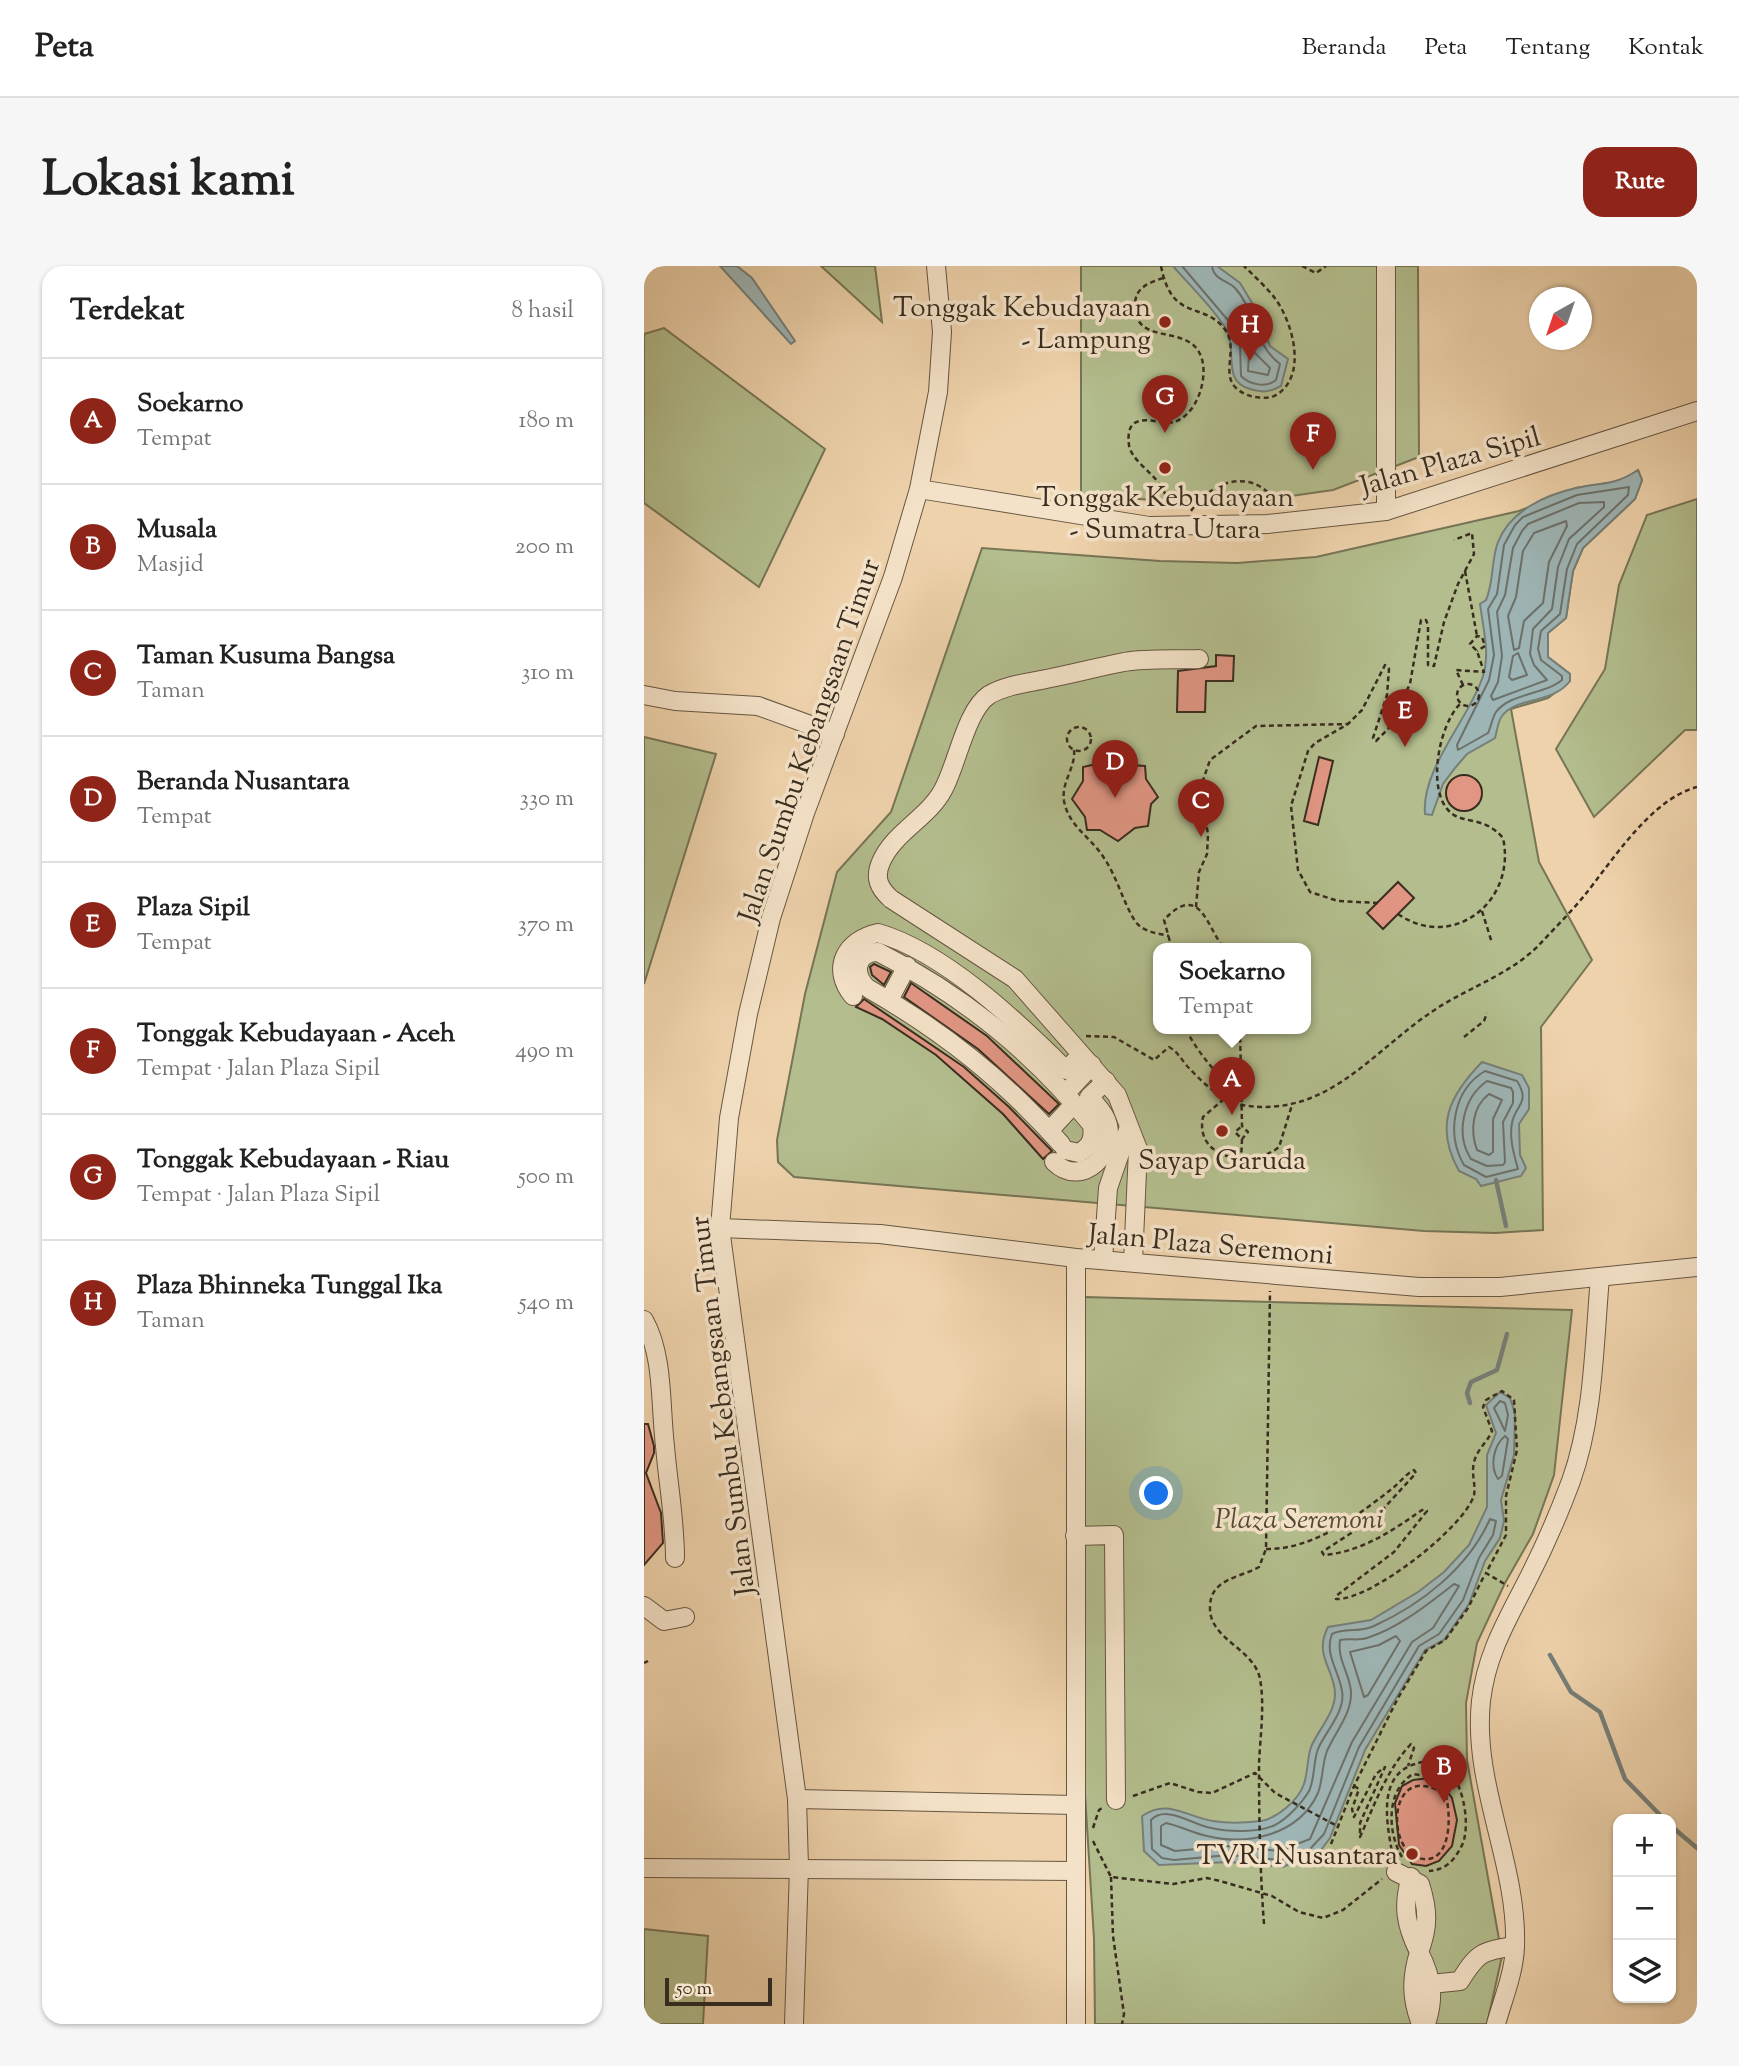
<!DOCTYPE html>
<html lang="id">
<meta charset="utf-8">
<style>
body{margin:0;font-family:"Sorts Mill Goudy",serif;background:#f6f6f6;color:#222}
.controls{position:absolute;right:21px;bottom:21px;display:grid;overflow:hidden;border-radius:14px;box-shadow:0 2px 5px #0004}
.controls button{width:63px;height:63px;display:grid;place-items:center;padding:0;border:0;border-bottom:2px solid #e0e0e0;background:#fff;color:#222;font:35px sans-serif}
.compass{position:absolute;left:885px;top:21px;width:63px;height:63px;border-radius:50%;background:#fff;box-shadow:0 2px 5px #0004;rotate:220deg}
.scale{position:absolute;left:21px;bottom:18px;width:107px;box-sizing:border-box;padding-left:7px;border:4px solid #392d1f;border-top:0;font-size:19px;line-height:24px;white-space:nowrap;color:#392d1f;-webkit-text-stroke:5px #f4e2c8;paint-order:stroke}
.you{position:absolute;left:513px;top:1228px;width:24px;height:24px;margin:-18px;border:5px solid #fff;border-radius:50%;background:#1a73e8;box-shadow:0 0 0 10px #1a73e833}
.badge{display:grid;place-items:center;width:46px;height:46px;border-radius:50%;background:#8f2418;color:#fff;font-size:23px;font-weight:700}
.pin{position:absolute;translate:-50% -58px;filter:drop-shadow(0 2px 4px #0008)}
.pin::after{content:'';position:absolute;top:37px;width:24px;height:21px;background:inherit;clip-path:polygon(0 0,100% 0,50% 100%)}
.popup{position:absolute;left:509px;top:677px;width:158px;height:91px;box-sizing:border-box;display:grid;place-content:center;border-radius:14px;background:#fff;filter:drop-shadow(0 2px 5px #0005);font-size:23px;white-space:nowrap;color:#767676}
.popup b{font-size:26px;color:#222}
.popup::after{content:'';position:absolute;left:50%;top:100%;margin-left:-14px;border:14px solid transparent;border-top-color:#fff}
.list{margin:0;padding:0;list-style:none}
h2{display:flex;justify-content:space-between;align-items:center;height:91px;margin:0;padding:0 28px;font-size:30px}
h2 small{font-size:23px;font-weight:400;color:#767676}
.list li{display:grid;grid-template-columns:46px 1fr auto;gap:21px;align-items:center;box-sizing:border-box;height:126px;padding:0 28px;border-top:2px solid #e0e0e0}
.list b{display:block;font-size:26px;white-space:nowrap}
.list p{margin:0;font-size:23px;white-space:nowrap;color:#767676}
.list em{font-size:23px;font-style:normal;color:#767676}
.icon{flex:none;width:38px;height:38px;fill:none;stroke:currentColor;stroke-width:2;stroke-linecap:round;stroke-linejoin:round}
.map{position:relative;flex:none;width:1053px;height:1758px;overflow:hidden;border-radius:21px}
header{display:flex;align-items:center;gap:42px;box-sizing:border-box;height:98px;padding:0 35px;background:#fff;border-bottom:2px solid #e0e0e0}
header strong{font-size:33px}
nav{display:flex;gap:38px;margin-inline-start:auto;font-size:24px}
.intro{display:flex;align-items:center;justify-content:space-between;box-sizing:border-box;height:168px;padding:0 42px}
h1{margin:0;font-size:49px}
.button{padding:18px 32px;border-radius:21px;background:#8f2418;color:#fff;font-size:24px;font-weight:700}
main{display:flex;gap:42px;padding:0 42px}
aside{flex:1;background:#fff;border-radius:21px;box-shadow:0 2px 5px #0004}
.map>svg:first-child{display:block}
</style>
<header>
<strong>Peta</strong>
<nav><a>Beranda</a><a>Peta</a><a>Tentang</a><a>Kontak</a></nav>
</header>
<div class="intro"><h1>Lokasi kami</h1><a class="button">Rute</a></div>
<main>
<aside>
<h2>Terdekat<small>8 hasil</small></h2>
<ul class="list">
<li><span class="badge">A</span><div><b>Soekarno</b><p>Tempat</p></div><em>180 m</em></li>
<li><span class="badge">B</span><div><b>Musala</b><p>Masjid</p></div><em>200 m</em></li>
<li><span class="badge">C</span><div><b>Taman Kusuma Bangsa</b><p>Taman</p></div><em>310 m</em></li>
<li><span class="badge">D</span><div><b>Beranda Nusantara</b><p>Tempat</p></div><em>330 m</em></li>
<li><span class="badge">E</span><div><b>Plaza Sipil</b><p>Tempat</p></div><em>370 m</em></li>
<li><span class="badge">F</span><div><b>Tonggak Kebudayaan - Aceh</b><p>Tempat · Jalan Plaza Sipil</p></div><em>490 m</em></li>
<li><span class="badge">G</span><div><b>Tonggak Kebudayaan - Riau</b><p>Tempat · Jalan Plaza Sipil</p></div><em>500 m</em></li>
<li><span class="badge">H</span><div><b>Plaza Bhinneka Tunggal Ika</b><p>Taman</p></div><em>540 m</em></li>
</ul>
</aside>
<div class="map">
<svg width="1053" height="1758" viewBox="0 0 1053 1758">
<rect width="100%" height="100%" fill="#eed2ab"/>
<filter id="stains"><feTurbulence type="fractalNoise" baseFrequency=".00286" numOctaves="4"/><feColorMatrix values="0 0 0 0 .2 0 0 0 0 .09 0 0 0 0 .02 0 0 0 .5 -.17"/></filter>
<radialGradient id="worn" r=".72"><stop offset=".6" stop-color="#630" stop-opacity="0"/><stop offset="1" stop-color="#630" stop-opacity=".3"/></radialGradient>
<!-- green -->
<g fill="#b3bd8d" stroke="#767556" stroke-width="2" fill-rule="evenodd">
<polygon points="177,0 231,0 238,56"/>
<polygon points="437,0 774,0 775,191 689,224 578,240 437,228"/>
<polygon points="20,62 181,183 115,321 0,237 0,68"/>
<path d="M994,204L998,214L991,233L939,282L929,305L922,352L904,367V391L926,408V415L904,432L867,443L895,596L948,694L897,761L899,964L851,967L780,965L150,911L134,896L133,874L161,728L193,606L247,546L338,282L516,295L593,297L672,291L875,245L932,222L978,215ZM514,683H662V763H514Z"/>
<polygon points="1053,233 1053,464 1041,464 950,551 912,483 961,403 975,319 1003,249"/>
<polygon points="0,471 72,488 0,718"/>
<polygon points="440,1031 928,1044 910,1209 889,1268 861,1317 833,1377 822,1437 823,1494 858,1690 843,1758 451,1758 450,1673 441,1528"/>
<polygon points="0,1663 64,1670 59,1758 0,1758"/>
</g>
<!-- water -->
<g fill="#9eb5b5" stroke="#767f79" stroke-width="2">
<polygon points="76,0 93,0 108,12 151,75 147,78"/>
<path d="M529,0H573L596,17L613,45L626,80L644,93L637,120C626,126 619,127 606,123C577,115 594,84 582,63C569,41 546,20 529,0Z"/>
<path d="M994,204L998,214L991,233L939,282L929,305L922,352L904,367V391L926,408V415C909,438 871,431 858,450C854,455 853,465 851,472L823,488L811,502L799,518L788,549L781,548C777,504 823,455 838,413C847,389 839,362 836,338L842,334C850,316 847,294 854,276C866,245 901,229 932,222C958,216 970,220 994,204Z"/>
<path d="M838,796L878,809L885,822V843L875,858L876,889L882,902L877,910L837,920L832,913L815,905C790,860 805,830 838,796Z"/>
<path d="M856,1126L866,1132L871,1147L870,1189L857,1234L860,1255L856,1272L841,1295L825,1338L800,1374L781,1384L721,1484L686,1572L677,1584L639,1601L586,1596L515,1599L500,1585L498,1550C524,1532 542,1551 569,1555C585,1558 601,1557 617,1555C633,1552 654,1535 660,1518C664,1506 663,1493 667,1481C674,1464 691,1447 691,1428C691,1404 669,1389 684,1361L727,1354L774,1326L800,1306L825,1279L843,1241V1189L852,1167L842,1139Z"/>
</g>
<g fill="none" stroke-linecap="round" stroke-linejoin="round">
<!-- shore -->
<g stroke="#6c716a" stroke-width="2">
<path d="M538,0L588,59L596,79L597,110C606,119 622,122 632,114L636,98C610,79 612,45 591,22C583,14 570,14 568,0"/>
<polygon points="608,84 626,102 624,109 604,105 605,87"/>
<path d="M985,221L984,229L933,278L923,303L916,348L897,365L894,383L897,394L918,410V414C900,429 866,427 852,446C848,452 847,461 844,467L814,484L813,479L845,414L850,389L844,343L853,328L860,279L871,259L879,251L933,229Z"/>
<polygon points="960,236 960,241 925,273 914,301 908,343 889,363 886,388 890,399 903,414 849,434 847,430 854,416 858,390 853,346 861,329 869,282 878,265 884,258 935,237"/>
<polygon points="922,255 923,260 905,296 899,337 880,355 875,382 870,384 864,350 872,331 879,285 890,267"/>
<polygon points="874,387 883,409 868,414 865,411 869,390"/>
<path d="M841,805L873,815C887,837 871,839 868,857C865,872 870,889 874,903L842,911L820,899C802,868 809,824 841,805Z"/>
<path d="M843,815L867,822L869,826V837L859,856L861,896L859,899L843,900L827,893C811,868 819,832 843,815Z"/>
<path d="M845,828L858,834L849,853V886L845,889L833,884C826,865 828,841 845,828Z"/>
<polygon points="856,1135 861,1137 864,1149 861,1165 850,1142"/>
<path d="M861,1170L864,1173L858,1210L854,1213C845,1200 850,1179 861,1170Z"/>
<path d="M846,1253L852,1255L849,1269L835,1292L819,1334L795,1368L775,1380L715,1481L680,1568L665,1584L637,1594L585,1589L530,1594L518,1592L508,1583L507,1554C522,1538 549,1559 567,1562C584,1566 614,1567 631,1559C643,1553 658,1537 665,1525C671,1513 669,1496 674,1483C681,1466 702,1445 698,1425C695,1405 680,1388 688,1368C701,1361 716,1367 730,1360C778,1338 824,1302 846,1253Z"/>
<path d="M810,1318L815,1320L789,1362L768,1376L708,1476L666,1573L635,1585L585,1580L531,1585L517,1579V1560L522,1557C536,1560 549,1567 563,1570C604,1580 655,1569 674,1527C679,1514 678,1498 683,1485C691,1466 708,1448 707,1426C706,1408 693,1394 696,1374C704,1372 714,1375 723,1372C755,1362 784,1338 810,1318Z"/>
<polygon points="752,1370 756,1375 724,1429 720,1431 706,1386 735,1379"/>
</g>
<!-- stream -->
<g stroke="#767f79" stroke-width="4.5">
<polyline points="852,914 862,960"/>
<polyline points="826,1137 823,1127 827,1116 853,1104 863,1068"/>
<polyline points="906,1389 927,1426 956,1446 981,1513 1020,1553"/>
<polyline points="1027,1560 1053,1582"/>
</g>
</g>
<!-- building -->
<g fill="#e19683" stroke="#392d1f" stroke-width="2">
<polygon points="572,389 590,390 589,415 562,415 561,446 533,446 534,405 572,400"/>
<polygon points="468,488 487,499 501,500 502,513 514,531 507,538 504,560 491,562 474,575 456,564 443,564 441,551 428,533 439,515 439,501 461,496"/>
<polygon points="675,491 689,495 674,559 660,555"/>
<circle cx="820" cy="527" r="18"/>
<polygon points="754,616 770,632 739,663 723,647"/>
<polygon points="230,698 247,706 240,719 228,709 226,701"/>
<polygon points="267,717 343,770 415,838 405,848 334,783 260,731"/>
<polygon points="220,733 320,801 365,841 408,885 399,893 359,848 292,789 238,753 212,741"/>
<polygon points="0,1158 4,1158 10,1180 10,1187 2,1207 17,1247 19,1277 0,1299"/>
<polygon points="785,1512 796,1516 808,1532 813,1554 808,1580 795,1595 782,1600 768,1598 755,1579 751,1537 758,1520 769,1514"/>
</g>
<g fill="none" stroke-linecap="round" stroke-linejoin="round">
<!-- minor casing -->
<g stroke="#665642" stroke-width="20">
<g id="minor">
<polyline points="275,223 505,260 624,258 742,245 1053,145"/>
<polyline points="742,245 742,0"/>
<polyline points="0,429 31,435 114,440 191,468"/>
<path d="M222,721C208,706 213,686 234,686C317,728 390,787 448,859C450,873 447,880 435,887L421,884"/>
<path d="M225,723C300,766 359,813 417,878"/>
<path d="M209,730C186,702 202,674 234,667C300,686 374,756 422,804L437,789"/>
<polyline points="245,734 263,700"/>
<polyline points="421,828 448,799"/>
<polyline points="405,865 430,838"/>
<path d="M410,896C438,924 476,885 462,853C458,844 451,837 445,831L462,815"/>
<polyline points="76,962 236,968 432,992 775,1021 856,1021 1053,1001"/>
<polyline points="432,992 432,1758"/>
<polyline points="459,994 464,922 485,861"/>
<path d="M489,996L494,883L473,829L371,713L247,633C235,622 230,612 237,596C250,566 284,552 299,524C313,499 322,444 345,429C362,419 384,417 402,413C428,408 454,401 480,396C504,392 530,394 555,393"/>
<path d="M0,1054C20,1090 16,1139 21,1180C24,1217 31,1254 31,1292"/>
<polyline points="431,1270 470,1269 472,1534"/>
<polyline points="0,1340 20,1355 41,1351"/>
<polyline points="153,1533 431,1539"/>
<polyline points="0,1602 430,1605"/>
<path d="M752,1606L776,1618C784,1643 785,1661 775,1686C788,1711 791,1731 782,1758"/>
<path d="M767,1611C758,1640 762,1660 775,1686C767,1713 767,1732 777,1758"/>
<path d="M787,1718L816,1715C834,1686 838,1685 871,1680"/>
<polyline points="150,1758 155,1601 153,1533 76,962 85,852 104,748 127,652 161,547 249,311 275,223 294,126 298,66 292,0"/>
<path d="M852,1758C859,1733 870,1707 871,1681C874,1597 828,1519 837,1435C842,1390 862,1356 882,1317C899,1284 914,1250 927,1215C950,1151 950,1079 956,1011"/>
</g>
</g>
<!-- path -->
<g stroke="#392d1f" stroke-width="2.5" stroke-dasharray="5 3.5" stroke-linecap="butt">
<path d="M517,0C528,58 561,34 582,65C594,83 577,108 592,122C602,131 615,133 628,131C665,115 650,57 630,31C621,20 610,10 600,0"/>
<polyline points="658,0 672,7 682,0"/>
<path d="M519,12C505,17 491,21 491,39C490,80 542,58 556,88C566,108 554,149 530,156C516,160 480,140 485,179C487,193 506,205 514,216C520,225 525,235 530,244"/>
<path d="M547,245C569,212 613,201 634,240"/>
<polyline points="821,305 833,370"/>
<circle cx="824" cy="429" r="11"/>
<polyline points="819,419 812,404 840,406 833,385 826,378 833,370 838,371 841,380 833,385"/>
<circle cx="435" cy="473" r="12"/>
<path d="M430,484C432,501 417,516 420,535C425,561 447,571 460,592C473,611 479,636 491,655C499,666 512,667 525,670"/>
<polyline points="734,637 694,635 666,626 654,604 647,540 664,485 671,477 704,458 718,444 741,399 745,403 743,429 729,472 732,475 744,463 766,418 777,354 782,354 784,359 784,399 790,400 800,356 814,318 830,288 828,267 810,274"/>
<polyline points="552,641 555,606 563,588 564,569 557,520 566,494 612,460 704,458"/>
<polyline points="838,645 848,677"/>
<path d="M754,648C809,686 873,635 859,572C841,550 818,558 806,546C782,524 795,459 816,438"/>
<path d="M528,683L520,654C557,614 563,664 581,683"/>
<path d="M542,763C555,791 580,813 598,838"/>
<polyline points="596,763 598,860 604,866 598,873"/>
<path d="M442,770L470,771L510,794L525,781C533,785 537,793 543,800C557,815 577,835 598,839C681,853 726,788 786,747C820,723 864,710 894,680C909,664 926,647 940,630C969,594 1007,533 1053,521"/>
<polyline points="820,771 840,755 843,747"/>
<path d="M580,833L559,851C550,894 609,903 635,881L648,839"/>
<polyline points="597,895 598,873 591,866 598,860"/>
<path d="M622,1283C669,1284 713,1250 749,1222C756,1216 762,1208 770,1204L772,1207L732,1251L678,1286L680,1289C717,1286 748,1265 778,1244L783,1245L750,1286L692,1330V1333C726,1335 821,1261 830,1229C832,1219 827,1207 830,1197C832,1184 843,1177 848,1165L839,1141L842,1134L858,1125L870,1134L873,1184L862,1230V1269L842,1307L864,1320"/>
<polyline points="0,1397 4,1395"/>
<path d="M710,1520L715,1523L708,1543L710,1551L732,1508L741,1501L716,1557V1571C730,1540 743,1503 767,1478L770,1482L764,1500"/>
<polyline points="489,1530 526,1517 554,1526 568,1527 611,1507 631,1527 695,1561"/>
<polyline points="449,1562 455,1544 460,1541"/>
<polyline points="449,1575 467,1611 529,1618 563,1612 576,1615 628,1630 655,1646 679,1652 699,1644 738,1613"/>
<polyline points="687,1578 710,1520 754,1432 782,1385 801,1374 824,1342 841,1308"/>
<path d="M758,1591C743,1566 742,1524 769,1508L794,1512C810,1531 812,1607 772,1591C741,1578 746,1492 802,1529"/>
<path d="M749,1592C744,1562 731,1510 771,1498C777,1496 786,1494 792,1495C818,1502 829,1561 817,1581C810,1595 801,1604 785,1605"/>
<polyline points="467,1611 469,1670 480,1748 478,1758"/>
<path d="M620,1658C616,1605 615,1551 615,1498C616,1472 621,1439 616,1413C610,1382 565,1374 566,1341C566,1313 595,1312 615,1301L622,1283L626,1025"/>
</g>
<!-- minor -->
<use href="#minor" stroke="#f4e2c8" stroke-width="18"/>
</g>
<!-- markers -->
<g fill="#8f2418" stroke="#f4e2c8" stroke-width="2.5">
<circle cx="521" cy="56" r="7"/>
<circle cx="521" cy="202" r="7"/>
<circle cx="578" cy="865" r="7"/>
<circle cx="768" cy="1588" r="7"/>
</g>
<g text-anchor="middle" stroke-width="7" stroke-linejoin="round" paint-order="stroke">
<!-- poi labels -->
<g font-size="28" fill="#392d1f" stroke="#f4e2c8" text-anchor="end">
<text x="507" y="50">Tonggak Kebudayaan<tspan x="507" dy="32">- Lampung</tspan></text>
<text x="521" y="240" text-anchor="middle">Tonggak Kebudayaan<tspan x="521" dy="32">- Sumatra Utara</tspan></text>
<text x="578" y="903" text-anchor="middle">Sayap Garuda</text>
<text x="754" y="1598">TVRI Nusantara</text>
</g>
<!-- street labels -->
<g font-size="28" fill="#392d1f" stroke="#f4e2c8">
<text transform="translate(806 194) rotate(-16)" y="10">Jalan Plaza Sipil</text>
<text transform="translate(164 474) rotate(-71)" y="10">Jalan Sumbu Kebangsaan Timur</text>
<text transform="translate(567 977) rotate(5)" y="10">Jalan Plaza Seremoni</text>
<text transform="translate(77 1140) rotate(-97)" y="10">Jalan Sumbu Kebangsaan Timur</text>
</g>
<!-- park labels -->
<g font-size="28" font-style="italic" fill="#514a35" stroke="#f4e2c8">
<text x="655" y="1262">Plaza Seremoni</text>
</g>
</g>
<rect width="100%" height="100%" filter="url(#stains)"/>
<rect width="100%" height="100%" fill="url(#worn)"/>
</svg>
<div class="controls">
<button>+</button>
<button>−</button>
<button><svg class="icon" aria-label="layers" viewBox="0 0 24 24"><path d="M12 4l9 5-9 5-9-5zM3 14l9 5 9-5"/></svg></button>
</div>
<svg class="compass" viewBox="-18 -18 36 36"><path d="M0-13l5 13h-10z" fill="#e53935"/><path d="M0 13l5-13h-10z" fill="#767676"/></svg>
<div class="scale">50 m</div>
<div class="you"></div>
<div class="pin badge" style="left:588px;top:849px">A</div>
<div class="popup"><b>Soekarno</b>Tempat</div>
<div class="pin badge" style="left:800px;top:1537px">B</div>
<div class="pin badge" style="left:557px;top:571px">C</div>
<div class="pin badge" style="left:471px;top:532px">D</div>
<div class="pin badge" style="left:761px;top:481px">E</div>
<div class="pin badge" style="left:669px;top:204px">F</div>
<div class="pin badge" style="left:521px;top:167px">G</div>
<div class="pin badge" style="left:606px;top:95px">H</div>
</div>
</main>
